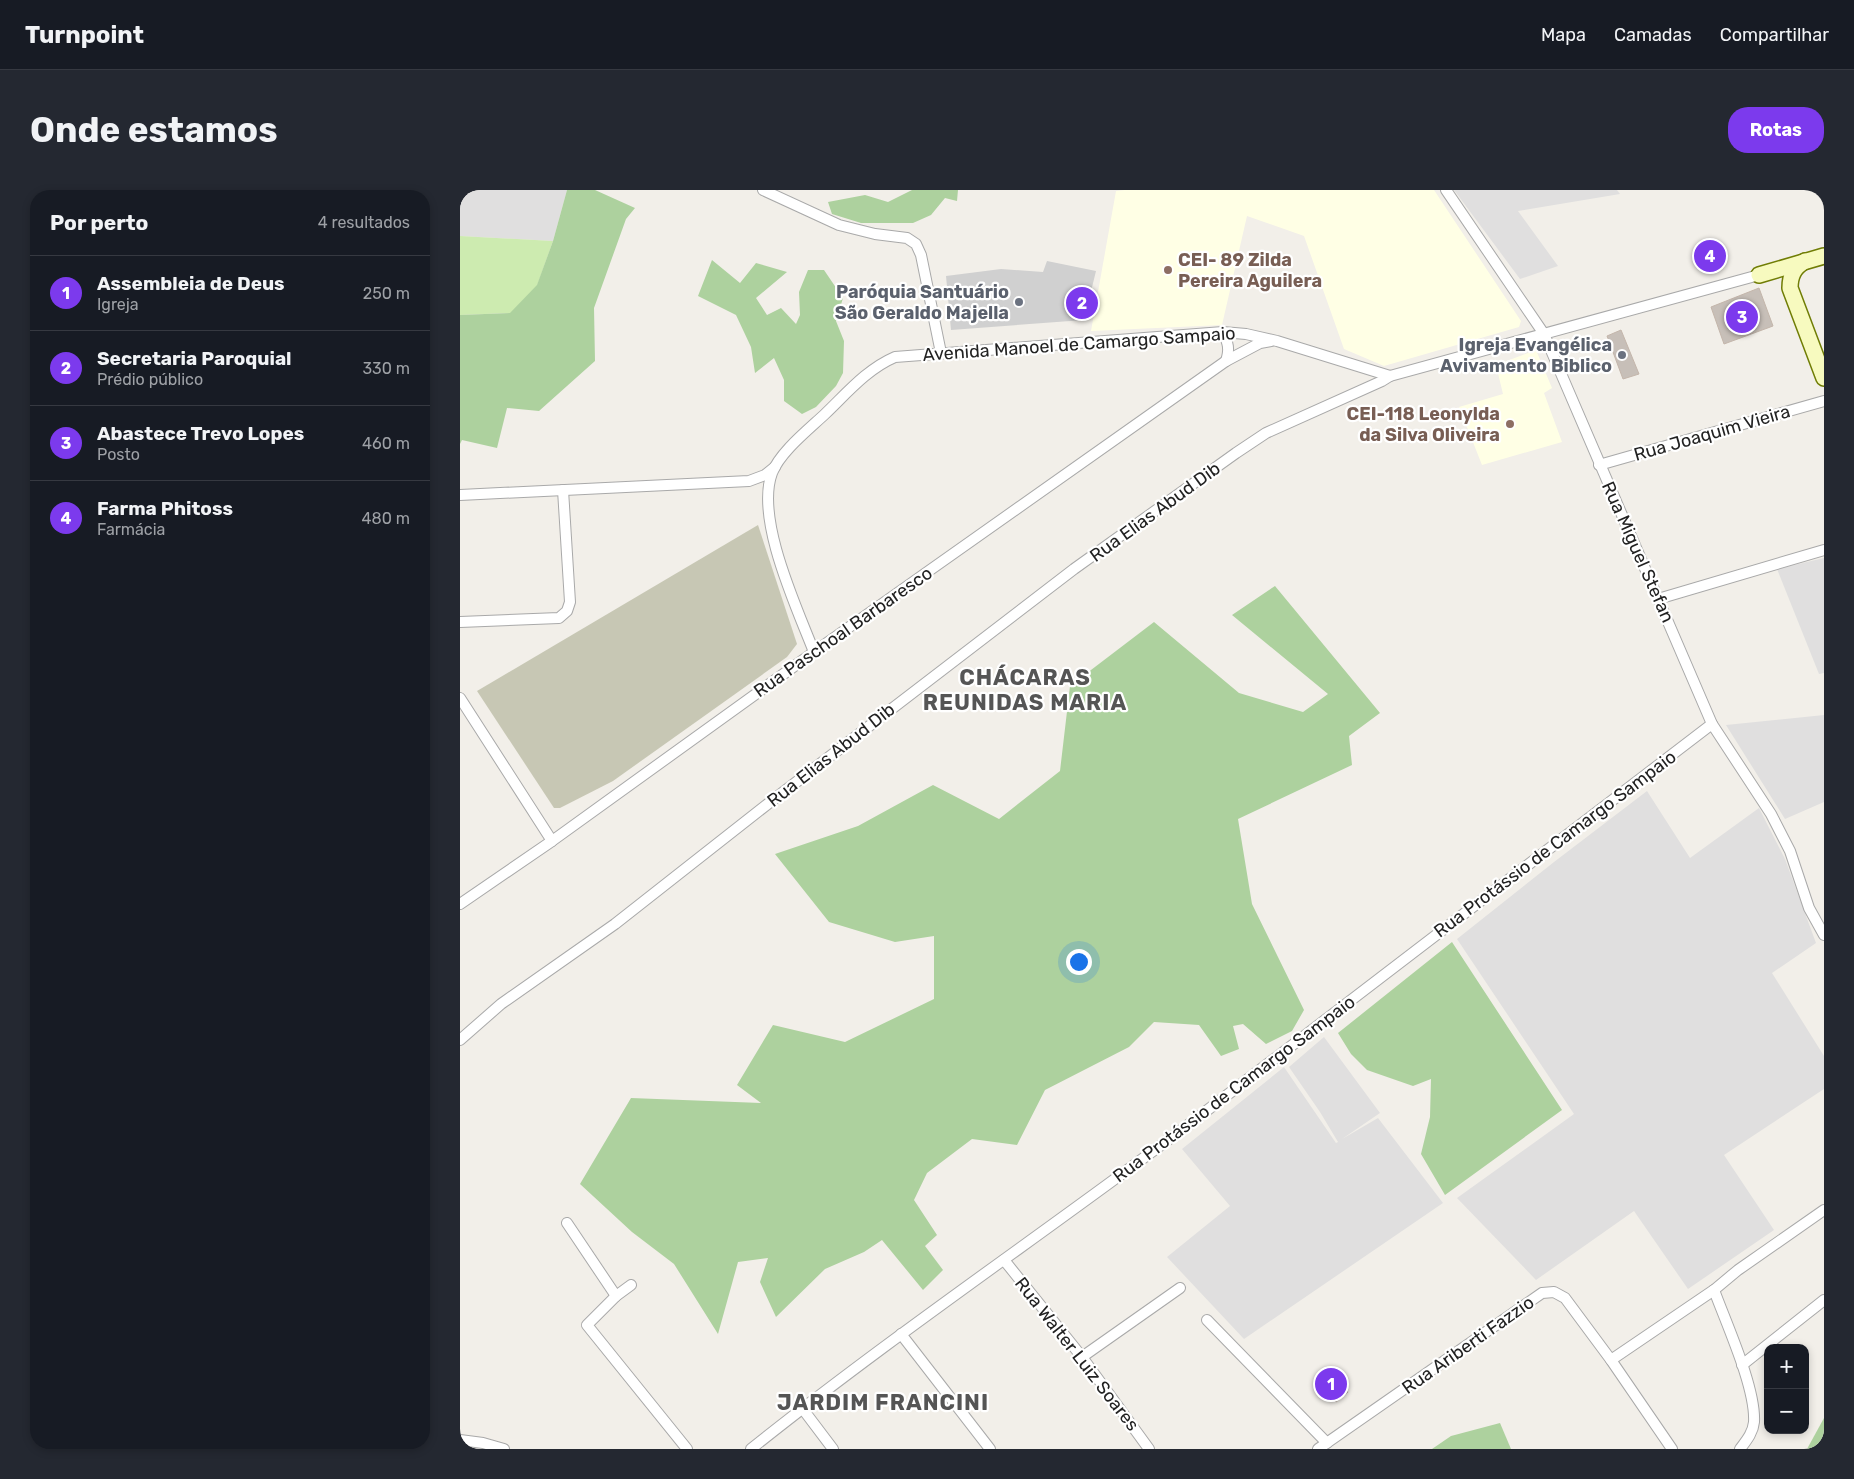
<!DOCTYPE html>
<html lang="pt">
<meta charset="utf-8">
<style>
body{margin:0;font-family:Rubik,sans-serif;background:#242831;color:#f1f3f6}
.controls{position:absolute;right:15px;bottom:15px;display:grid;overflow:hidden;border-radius:10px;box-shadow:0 2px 8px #0003}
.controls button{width:45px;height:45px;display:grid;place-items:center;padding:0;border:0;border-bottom:1px solid #363941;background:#171b24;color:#f1f3f6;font:25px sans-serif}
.you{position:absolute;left:618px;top:771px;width:18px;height:18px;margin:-12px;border:4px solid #fff;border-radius:50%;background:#1a73e8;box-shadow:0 0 0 8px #1a73e833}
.badge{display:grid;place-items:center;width:32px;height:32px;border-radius:50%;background:#7c3aed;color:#fff;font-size:16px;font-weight:700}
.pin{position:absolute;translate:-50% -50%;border:2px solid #fff;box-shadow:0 1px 5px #0006}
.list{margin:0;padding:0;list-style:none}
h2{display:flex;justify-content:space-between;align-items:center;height:65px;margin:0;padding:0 20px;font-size:21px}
h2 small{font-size:16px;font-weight:400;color:#9ea1a6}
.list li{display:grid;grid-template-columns:32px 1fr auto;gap:15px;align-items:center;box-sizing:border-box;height:75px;padding:0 20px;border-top:1px solid #363941}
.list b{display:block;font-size:19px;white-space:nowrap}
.list p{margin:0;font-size:16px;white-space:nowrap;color:#9ea1a6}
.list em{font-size:16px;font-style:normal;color:#9ea1a6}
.map{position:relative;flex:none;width:1364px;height:1259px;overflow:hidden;border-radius:20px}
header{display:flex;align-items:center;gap:30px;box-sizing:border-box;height:70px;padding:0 25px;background:#171b24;border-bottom:1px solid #363941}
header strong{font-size:24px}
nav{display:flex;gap:28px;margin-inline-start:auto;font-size:18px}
.intro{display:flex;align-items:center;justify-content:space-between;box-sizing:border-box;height:120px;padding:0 30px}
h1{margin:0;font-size:35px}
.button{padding:12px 22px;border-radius:20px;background:#7c3aed;color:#fff;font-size:18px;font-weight:700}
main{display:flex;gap:30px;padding:0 30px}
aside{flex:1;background:#171b24;border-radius:20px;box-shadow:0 2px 8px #0003}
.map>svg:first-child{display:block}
</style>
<header>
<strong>Turnpoint</strong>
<nav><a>Mapa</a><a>Camadas</a><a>Compartilhar</a></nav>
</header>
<div class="intro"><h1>Onde estamos</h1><a class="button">Rotas</a></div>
<main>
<aside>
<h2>Por perto<small>4 resultados</small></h2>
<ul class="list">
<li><span class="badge">1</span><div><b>Assembleia de Deus</b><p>Igreja</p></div><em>250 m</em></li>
<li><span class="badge">2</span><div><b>Secretaria Paroquial</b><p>Prédio público</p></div><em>330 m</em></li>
<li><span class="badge">3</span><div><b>Abastece Trevo Lopes</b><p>Posto</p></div><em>460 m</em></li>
<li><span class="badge">4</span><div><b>Farma Phitoss</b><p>Farmácia</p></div><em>480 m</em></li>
</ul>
</aside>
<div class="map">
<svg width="1364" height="1259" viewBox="0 0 1364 1259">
<rect width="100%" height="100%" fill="#f2efe9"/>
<!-- residential -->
<g fill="#e0dfdf">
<polygon points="0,0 107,0 93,51 0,46"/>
<polygon points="994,0 1157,0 1160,4 1058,21 1098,76 1060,89"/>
<polygon points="1364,368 1364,483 1359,484 1317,379"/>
<polygon points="1364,525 1364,612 1325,629 1266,535"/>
<polygon points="1187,601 1230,668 1299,618 1325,669 1356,753 1312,783 1364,866 1364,899 1264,965 1314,1040 1228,1099 1174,1021 1076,1090 997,1008 1114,924 997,749 1094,672"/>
<polygon points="864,847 920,923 882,949 918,928 983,1013 784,1149 707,1067 770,1016 722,959 824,877 876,953 878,952 860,922 829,877"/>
</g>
<!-- education -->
<g fill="#ffffe5">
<polygon points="665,0 974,0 1061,131 1059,137 924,176 884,159 844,46 787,26 762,135 631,141 656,1"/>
<polygon points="1076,160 1092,198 1084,203 1102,252 1022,275 999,217 1043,204 1036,175"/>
</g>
<!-- religious -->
<polygon fill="#d0d0d0" points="587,71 636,81 624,130 491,140 486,86 541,79 583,82"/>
<!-- construction -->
<polygon fill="#c7c7b4" points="298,335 337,454 327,467 153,591 100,618 94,618 17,501"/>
<!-- grass -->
<polygon fill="#cdebb0" points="0,46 93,51 77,96 51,123 0,125"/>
<!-- forest -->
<g fill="#add19e">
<polygon points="107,0 135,0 175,18 166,29 134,118 135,171 79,221 47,218 37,258 2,250 0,254 0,125 50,123 77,95 93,51"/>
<polygon points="452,0 498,0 497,11 485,8 471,25 453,33 401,33 372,24 368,12 405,5 428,12"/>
<polygon points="252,70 280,93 296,73 327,82 296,108 307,125 321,118 336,134 340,125 339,102 348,80 364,80 383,108 376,131 384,151 383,183 376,196 356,217 342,224 324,211 324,190 314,168 295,183 291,157 276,125 238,106"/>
<polygon points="815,396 920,523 889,546 892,575 778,629 792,714 844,820 832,841 806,854 783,834 773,836 779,859 761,866 739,835 694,832 669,857 585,900 557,955 512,949 467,983 454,1010 477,1045 465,1056 483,1080 463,1100 422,1050 404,1062 365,1079 316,1127 300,1092 308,1068 278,1072 258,1144 214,1074 172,1042 120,994 171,908 301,913 277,895 313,835 385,852 474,809 474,746 435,752 369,732 315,664 398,636 473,595 539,629 600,581 610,496 694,432 779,503 843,522 868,504 772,425"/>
<polygon points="992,752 1102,920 985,1005 961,964 970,927 971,889 953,896 907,880 891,864 878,843"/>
<polygon points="1364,1228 1364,1259 1347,1259"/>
<polygon points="1040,1233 1051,1259 972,1259 991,1246"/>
</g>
<!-- building -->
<g fill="#c7bfb8" stroke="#c4b6ab">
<polygon points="1299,98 1313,136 1264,154 1251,117"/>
<polygon points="1161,140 1179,184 1163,189 1147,146"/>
<polygon points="867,1177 888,1202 876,1212 855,1187"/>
</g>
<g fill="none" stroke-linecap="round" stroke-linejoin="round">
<!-- street casing -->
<g stroke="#a9a9a9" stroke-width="12">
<g id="street">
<polyline points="303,0 379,35 415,44 447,48 456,54 461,65 481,163"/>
<polyline points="986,0 1084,144 1252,534 1311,624 1330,661 1349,718 1364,745"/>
<path d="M763,142C768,153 770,159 766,171"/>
<polyline points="1139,275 1364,211"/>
<polyline points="0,305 289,291 305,285 315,277"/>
<polyline points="1198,409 1364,360"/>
<polyline points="0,432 99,428 107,421 110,412 103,300"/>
<path d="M354,462C337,418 295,329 312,283C320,262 348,240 365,224C387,203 407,179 435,167L763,142L786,144L817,151L930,186L1299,85"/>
<polyline points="0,508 92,651"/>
<polyline points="0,714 92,651 354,462 766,171 800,153 811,151"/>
<polyline points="0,850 41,814 155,734 309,613 614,379 776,263 806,243 922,191 930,186"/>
<polyline points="107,1033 156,1106"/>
<polyline points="544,1070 622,1167 689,1259"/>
<polyline points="171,1095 156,1106 127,1135 227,1259"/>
<path d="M1254,1100C1266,1133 1296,1198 1294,1232C1293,1243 1286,1251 1280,1259"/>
<polyline points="747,1130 867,1253"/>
<polyline points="441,1144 530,1259"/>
<polyline points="622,1167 720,1098"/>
<polyline points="1151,1170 1212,1259"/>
<polyline points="1282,1175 1364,1110"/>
<polyline points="342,1218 373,1259"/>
<polyline points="0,1250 23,1253 44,1259"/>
<path d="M291,1259C431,1147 580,1046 724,938L1252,534"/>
<polyline points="858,1259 1082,1103 1094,1102 1105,1108 1151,1170 1254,1100 1278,1080 1364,1020"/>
</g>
</g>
<!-- secondary casing -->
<g stroke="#707d05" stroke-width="18">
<g id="secondary">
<path d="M1345,71C1334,78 1330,85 1330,98L1364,188"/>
<polyline points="1299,85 1364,66"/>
</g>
</g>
<!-- street -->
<use href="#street" stroke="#fff" stroke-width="10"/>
<!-- secondary -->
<use href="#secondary" stroke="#f7fabf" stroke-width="15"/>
</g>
<!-- markers -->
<g fill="#8d6e63" stroke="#fff" stroke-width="2">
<circle cx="708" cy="80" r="5"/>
<circle cx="1050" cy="234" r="5"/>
</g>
<g fill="#6b7280" stroke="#fff" stroke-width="2">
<circle cx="559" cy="112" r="5"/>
<circle cx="1162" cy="165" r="5"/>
</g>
<g text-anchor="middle" stroke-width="4.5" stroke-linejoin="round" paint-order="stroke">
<!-- education labels -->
<g font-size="18" font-weight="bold" fill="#785e54" stroke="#fff" text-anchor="start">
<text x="718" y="76">CEI- 89 Zilda<tspan x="718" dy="21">Pereira Aguilera</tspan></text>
<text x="1040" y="230" text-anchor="end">CEI-118 Leonylda<tspan x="1040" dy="21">da Silva Oliveira</tspan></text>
</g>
<!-- worship labels -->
<g font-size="18" font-weight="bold" fill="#5b616d" stroke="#fff" text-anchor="end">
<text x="549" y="108">Paróquia Santuário<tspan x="549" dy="21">São Geraldo Majella</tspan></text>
<text x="1152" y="161">Igreja Evangélica<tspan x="1152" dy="21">Avivamento Biblico</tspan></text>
</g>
<!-- street labels -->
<g font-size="18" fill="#222" stroke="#fff">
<text transform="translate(619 154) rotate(-4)" y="6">Avenida Manoel de Camargo Sampaio</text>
<text transform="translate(1252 243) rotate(-16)" y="6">Rua Joaquim Vieira</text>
<text transform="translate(695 322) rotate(-36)" y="6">Rua Elias Abud Dib</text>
<text transform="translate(1178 362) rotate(66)" y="6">Rua Miguel Stefan</text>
<text transform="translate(383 442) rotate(-35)" y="6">Rua Paschoal Barbaresco</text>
<text transform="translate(371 565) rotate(-38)" y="6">Rua Elias Abud Dib</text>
<text transform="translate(1095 654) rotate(-37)" y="6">Rua Protássio de Camargo Sampaio</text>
<text transform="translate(774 899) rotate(-37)" y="6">Rua Protássio de Camargo Sampaio</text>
<text transform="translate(1008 1155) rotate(-35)" y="6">Rua Ariberti Fazzio</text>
<text transform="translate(617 1164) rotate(52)" y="6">Rua Walter Luiz Soares</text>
</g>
<!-- district labels -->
<g font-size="22" font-weight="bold" letter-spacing="1" fill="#555" stroke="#fff">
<text x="565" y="495">CHÁCARAS<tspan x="565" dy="25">REUNIDAS MARIA</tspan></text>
<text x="423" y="1220">JARDIM FRANCINI</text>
</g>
</g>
</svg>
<div class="controls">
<button>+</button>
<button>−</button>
</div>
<div class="you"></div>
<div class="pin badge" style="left:871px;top:1194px">1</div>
<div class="pin badge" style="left:622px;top:113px">2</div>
<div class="pin badge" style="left:1282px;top:127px">3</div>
<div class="pin badge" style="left:1250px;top:66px">4</div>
</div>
</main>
